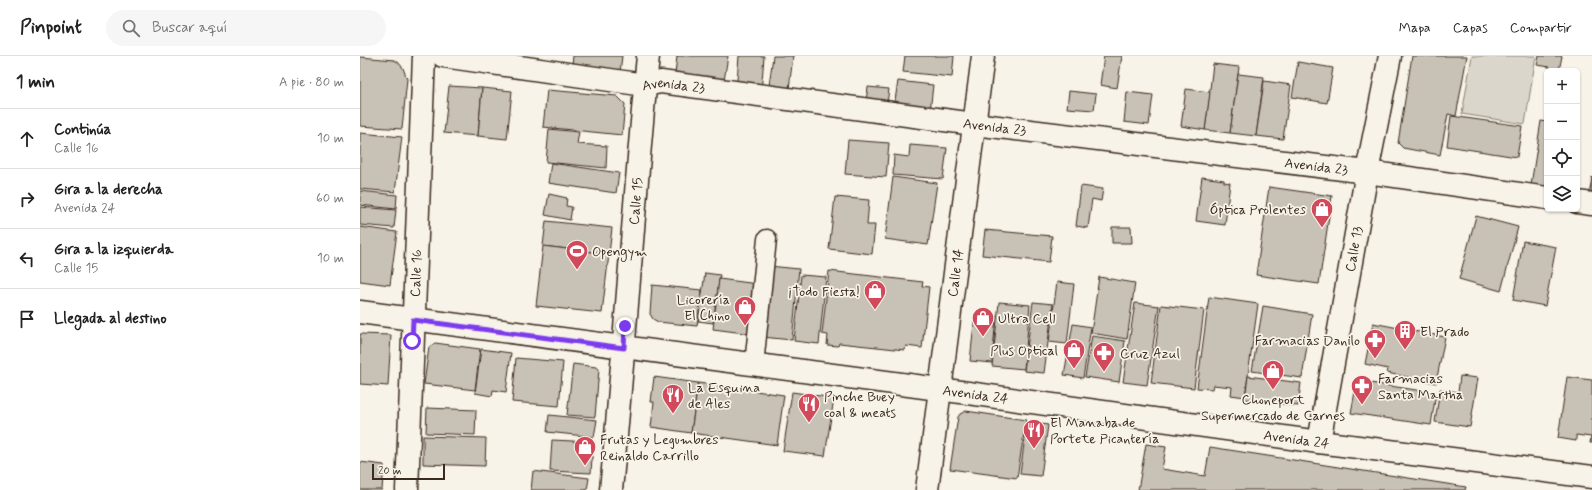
<!DOCTYPE html>
<html lang="es">
<meta charset="utf-8">
<style>
body{margin:0;font-family:Mynerve,sans-serif;background:#f6f6f6;color:#222}
.controls{position:absolute;right:12px;top:12px;display:grid;overflow:hidden;border-radius:6px;box-shadow:0 1px 3px #0004}
.controls button{width:36px;height:36px;display:grid;place-items:center;padding:0;border:0;border-bottom:1px solid #e0e0e0;background:#fff;color:#222;font:20px sans-serif}
.scale{position:absolute;left:12px;bottom:10px;width:73px;box-sizing:border-box;padding-left:4px;border:2px solid #3b2a1e;border-top:0;font-size:11px;line-height:14px;white-space:nowrap;color:#3b2a1e;-webkit-text-stroke:3px #f7f3e8;paint-order:stroke}
.stop{position:absolute;width:12px;height:12px;margin:-9px;border:3px solid #7c3aed;border-radius:50%;background:#fff}
.stop.end{background:#7c3aed;border-color:#fff;box-shadow:0 1px 4px #0008}
.list{margin:0;padding:0;list-style:none}
h2{display:flex;justify-content:space-between;align-items:center;height:52px;margin:0;padding:0 16px;font-size:17px}
h2 small{font-size:13px;font-weight:400;color:#767676}
.list li{display:grid;grid-template-columns:26px 1fr auto;gap:12px;align-items:center;box-sizing:border-box;height:60px;padding:0 16px;border-top:1px solid #e0e0e0}
.list b{display:block;font-size:15px;white-space:nowrap}
.list p{margin:0;font-size:13px;white-space:nowrap;color:#767676}
.list em{font-size:13px;font-style:normal;color:#767676}
.icon{flex:none;width:22px;height:22px;fill:none;stroke:currentColor;stroke-width:2;stroke-linecap:round;stroke-linejoin:round}
.map{position:relative;flex:none;width:1232px;height:434px;overflow:hidden}
header{display:flex;align-items:center;gap:24px;box-sizing:border-box;height:56px;padding:0 20px;background:#fff;border-bottom:1px solid #e0e0e0}
header strong{font-size:19px}
nav{display:flex;gap:22px;margin-inline-start:auto;font-size:14px}
.search{width:280px;height:36px;background:#f6f6f6;display:flex;align-items:center;gap:10px;box-sizing:border-box;padding:0 14px;border-radius:22px;color:#767676;font-size:15px}
main{display:flex}
aside{flex:1;background:#fff}
.map>svg:first-child{display:block}
</style>
<header>
<strong>Pinpoint</strong>
<div class="search"><svg class="icon" aria-label="search" viewBox="0 0 24 24"><circle cx="10" cy="10" r="6"/><path d="M15 15l6 6"/></svg>Buscar aquí</div>
<nav><a>Mapa</a><a>Capas</a><a>Compartir</a></nav>
</header>
<main>
<aside>
<h2>1 min<small>A pie · 80 m</small></h2>
<ul class="list">
<li><svg class="icon" aria-label="ahead" viewBox="0 0 24 24"><path d="M12 20V5M6 11l6-6 6 6"/></svg><div><b>Continúa</b><p>Calle 16</p></div><em>10 m</em></li>
<li><svg class="icon" aria-label="right" viewBox="0 0 24 24"><path d="M7 20v-9h11M14 6l5 5-5 5"/></svg><div><b>Gira a la derecha</b><p>Avenida 24</p></div><em>60 m</em></li>
<li><svg class="icon" aria-label="left" viewBox="0 0 24 24"><path d="M17 20v-9H6M10 6l-5 5 5 5"/></svg><div><b>Gira a la izquierda</b><p>Calle 15</p></div><em>10 m</em></li>
<li><svg class="icon" aria-label="arrive" viewBox="0 0 24 24"><path d="M6 21V4h12l-3 4 3 4H6"/></svg><div><b>Llegada al destino</b></div></li>
</ul>
</aside>
<div class="map">
<svg width="1232" height="434" viewBox="0 0 1232 434">
<rect width="100%" height="100%" fill="#f7f3e8"/>
<filter id="ink" filterUnits="userSpaceOnUse"><feTurbulence type="fractalNoise" baseFrequency=".025" numOctaves="2"/><feDisplacementMap in="SourceGraphic" scale="8" xChannelSelector="R" yChannelSelector="G"/><feConvolveMatrix kernelMatrix="1 2 1 2 8 2 1 2 1" color-interpolation-filters="sRGB"/></filter>
<g filter="url(#ink)">
<!-- pitch -->
<polygon fill="#dbd6cb" stroke="#8b8074" points="1112,0 1176,0 1165,68 1102,58"/>
<!-- building -->
<g fill="#c8c1b6" stroke="#3b2a1e">
<polygon points="213,0 262,0 260,16 212,9"/>
<polygon points="317,0 368,0 364,25 315,18"/>
<polygon points="379,0 404,0 401,38 376,36"/>
<polygon points="413,0 433,0 429,33 409,30"/>
<polygon points="545,0 594,0 592,21 543,16"/>
<polygon points="744,0 762,0 757,32 740,29"/>
<polygon points="1052,0 1107,0 1096,60 1088,58 1080,99 1043,92 1038,87"/>
<polygon points="1179,0 1202,0 1199,15 1189,15 1190,11 1177,9"/>
<polygon points="0,1 34,4 38,6 43,12 47,23 42,73 0,70"/>
<polygon points="938,6 973,12 967,47 932,41"/>
<polygon points="853,8 879,11 870,77 845,74"/>
<polygon points="878,18 904,21 896,80 870,77"/>
<polygon points="538,25 573,29 570,56 534,51"/>
<polygon points="904,25 931,29 923,83 896,80"/>
<polygon points="89,30 122,32 118,80 84,77"/>
<polygon points="508,31 529,33 526,55 505,52"/>
<polygon points="122,32 152,35 147,83 118,80"/>
<polygon points="826,33 850,36 845,74 821,70"/>
<polygon points="187,34 257,40 265,48 262,79 183,71"/>
<polygon points="709,35 736,38 734,54 707,52"/>
<polygon points="767,36 793,39 789,69 764,66"/>
<polygon points="1091,60 1162,70 1157,101 1087,90"/>
<polygon points="1181,65 1187,66 1187,132 1171,129"/>
<polygon points="189,73 219,76 217,88 247,90 246,112 186,106"/>
<polygon points="0,77 42,81 35,136 0,133"/>
<polygon points="488,84 529,87 526,121 485,118"/>
<polygon points="550,89 587,92 583,123 533,119 534,99 549,101"/>
<polygon points="191,107 259,117 256,137 188,127"/>
<polygon points="533,121 577,127 568,189 525,183"/>
<polygon points="842,121 864,124 864,126 870,127 865,169 836,165"/>
<polygon points="1232,121 1232,147 1228,146"/>
<polygon points="721,130 743,133 741,145 732,143 728,172 716,170"/>
<polygon points="909,131 972,140 959,228 896,219"/>
<polygon points="0,135 37,139 36,153 0,149"/>
<polygon points="189,138 207,142 206,150 212,151 210,164 185,159"/>
<polygon points="475,141 509,144 507,169 515,169 512,198 469,193"/>
<polygon points="0,151 36,154 34,172 0,169"/>
<polygon points="1116,160 1158,171 1141,235 1099,223"/>
<polygon points="186,165 252,172 249,198 183,190"/>
<polygon points="0,171 37,176 30,229 0,225"/>
<polygon points="752,171 771,171 772,187 752,187"/>
<polygon points="625,174 692,180 689,206 622,199"/>
<polygon points="1163,185 1196,191 1185,250 1153,244"/>
<polygon points="183,190 249,198 242,257 176,250"/>
<polygon points="409,210 439,213 432,284 402,281"/>
<polygon points="469,215 563,226 562,230 569,231 562,292 546,290 545,294 479,287 478,290 467,289 468,279 462,278"/>
<polygon points="345,217 360,219 353,267 338,265"/>
<polygon points="441,219 466,221 459,288 434,285"/>
<polygon points="739,221 775,227 767,283 731,277"/>
<polygon points="359,223 398,228 392,278 353,273"/>
<polygon points="697,226 714,228 707,288 689,286"/>
<polygon points="292,229 342,234 337,270 298,266 293,263 290,258"/>
<polygon points="849,241 898,248 885,341 871,339 872,331 853,329 852,333 837,332"/>
<polygon points="639,246 670,249 664,313 632,310"/>
<polygon points="673,246 693,248 684,317 664,315"/>
<polygon points="775,247 799,250 787,329 763,326"/>
<polygon points="801,249 844,254 834,332 791,327"/>
<polygon points="903,250 952,258 942,322 892,315"/>
<polygon points="615,258 636,260 632,307 610,305"/>
<polygon points="1013,267 1085,281 1076,327 1027,317 1028,313 1005,308"/>
<polygon points="713,268 731,271 723,322 704,319"/>
<polygon points="0,278 31,279 28,330 0,328"/>
<polygon points="732,280 765,285 759,326 725,321"/>
<polygon points="75,287 120,293 115,334 64,328 69,291"/>
<polygon points="121,293 151,297 146,336 133,334 132,340 115,337"/>
<polygon points="156,302 203,306 199,350 152,346"/>
<polygon points="213,308 236,311 239,313 235,361 207,359"/>
<polygon points="888,320 941,327 938,350 885,343"/>
<polygon points="1100,320 1118,322 1110,371 1075,366 1080,333 1098,336"/>
<polygon points="294,321 338,327 331,377 291,371 294,346 291,346"/>
<polygon points="1207,321 1232,324 1232,387 1230,387 1231,381 1216,379 1216,385 1198,382"/>
<polygon points="997,325 1076,337 1071,369 991,357"/>
<polygon points="338,327 424,339 417,389 331,377"/>
<polygon points="432,336 474,342 465,400 423,395"/>
<polygon points="67,352 116,354 115,379 66,377"/>
<polygon points="606,355 666,364 657,422 590,413 598,361 600,358"/>
<polygon points="189,359 237,364 234,381 187,376"/>
<polygon points="667,366 688,369 681,420 660,418"/>
<polygon points="63,380 126,382 125,410 63,408"/>
<polygon points="192,384 233,386 231,417 190,415"/>
<polygon points="786,388 806,391 802,413 845,420 850,391 1106,431 1105,434 778,434"/>
<polygon points="0,406 24,409 22,434 0,434"/>
<polygon points="173,415 229,422 227,434 171,434"/>
</g>
<g fill="none" stroke-linecap="round" stroke-linejoin="round">
<!-- pedestrian casing -->
<g stroke="#3b2a1e" stroke-width="21">
<polyline id="pedestrian" points="394,309 407,183"/>
</g>
<!-- minor casing -->
<g stroke="#3b2a1e" stroke-width="25">
<g id="minor">
<path id="s1" d="M83,0L285,29L301,26L614,68L1007,116L1187,142"/>
<polyline points="1217,146 1232,148"/>
<path id="s2" d="M959,386L1007,116L1030,0"/>
<path id="s3" d="M47,434L64,0"/>
</g>
</g>
<!-- tertiary casing -->
<g stroke="#3b2a1e" stroke-width="25">
<g id="tertiary">
<path id="s4" d="M251,434C265,289 274,145 288,0"/>
<path id="s5" d="M567,434L623,0"/>
</g>
</g>
<!-- secondary casing -->
<g stroke="#3b2a1e" stroke-width="25">
<g id="secondary">
<path id="s6" d="M0,256L579,333L959,386L1232,421"/>
</g>
</g>
<!-- pedestrian -->
<use href="#pedestrian" stroke="#f7f3e8" stroke-width="18"/>
<!-- minor -->
<use href="#minor" stroke="#f7f3e8" stroke-width="22"/>
<!-- tertiary -->
<use href="#tertiary" stroke="#f7f3e8" stroke-width="22"/>
<!-- secondary -->
<use href="#secondary" stroke="#f7f3e8" stroke-width="22"/>
</g>
</g>
<g fill="none" stroke-linecap="round" stroke-linejoin="round" filter="url(#ink)">
<!-- route -->
<polyline stroke="#7c3aed" stroke-width="5" points="52,285 53,264 264,292 265,270"/>
</g>
<!-- icons -->
<defs>
<g id="shop-pin" transform="scale(1.15)"><path d="M0 17L-7.5 6A9.5 9.5 0 1 1 7.5 6Z" fill="#d1495b" stroke="#f7f3e8"/><path d="M-5-2.5h2.3a2.7 3.5 0 0 1 5.4 0H5L5.5 6h-11ZM-1.5-2.5h3a1.5 2.3 0 0 0-3 0Z" fill="#fff"/></g>
<g id="stadium-pin" transform="scale(1.15)"><path d="M0 17L-7.5 6A9.5 9.5 0 1 1 7.5 6Z" fill="#d1495b" stroke="#f7f3e8"/><path d="M0-5a6.5 5 0 1 0 0 10a6.5 5 0 1 0 0-10ZM-3.5-1.8h7v3.6h-7Z" fill="#fff"/></g>
<g id="building-pin" transform="scale(1.15)"><path d="M0 17L-7.5 6A9.5 9.5 0 1 1 7.5 6Z" fill="#d1495b" stroke="#f7f3e8"/><path d="M-4-6H4V6H1V3H-1V6H-4ZM-2.5-4.3h1.7v1.8h-1.7ZM.8-4.3h1.7v1.8H.8ZM-2.5-1h1.7V.8h-1.7ZM.8-1h1.7V.8H.8Z" fill="#fff"/></g>
<g id="pharmacy-pin" transform="scale(1.15)"><path d="M0 17L-7.5 6A9.5 9.5 0 1 1 7.5 6Z" fill="#d1495b" stroke="#f7f3e8"/><path d="M-2-6h4v4h4v4h-4v4h-4v-4h-4v-4h4Z" fill="#fff"/></g>
<g id="restaurant-pin" transform="scale(1.15)"><path d="M0 17L-7.5 6A9.5 9.5 0 1 1 7.5 6Z" fill="#d1495b" stroke="#f7f3e8"/><path d="M-5-6h1v4h1v-4h1v4h1v-4h1v5L-1.5 .5V6h-2V.5L-5-1ZM5-6V6H3V1.5H1.5Q1.5-4 5-6Z" fill="#fff"/></g>
</defs>
<g fill-rule="evenodd">
<use href="#shop-pin" x="962" y="153"/>
<use href="#stadium-pin" x="217" y="195"/>
<use href="#shop-pin" x="515" y="235"/>
<use href="#shop-pin" x="385" y="251"/>
<use href="#shop-pin" x="623" y="262"/>
<use href="#building-pin" x="1045" y="275"/>
<use href="#pharmacy-pin" x="1015" y="284"/>
<use href="#shop-pin" x="714" y="294"/>
<use href="#pharmacy-pin" x="744" y="297"/>
<use href="#shop-pin" x="913" y="315"/>
<use href="#pharmacy-pin" x="1002" y="330"/>
<use href="#restaurant-pin" x="313" y="339"/>
<use href="#restaurant-pin" x="449" y="348"/>
<use href="#restaurant-pin" x="674" y="374"/>
<use href="#shop-pin" x="225" y="391"/>
</g>
<g text-anchor="middle" stroke-width="3.5" stroke-linejoin="round" paint-order="stroke">
<!-- street labels -->
<g font-size="14" fill="#3b2a1e" stroke="#f7f3e8">
<text dy="5" stroke="none"><textPath href="#s1" startOffset="233">Avenida 23</textPath></text>
<text dy="5" stroke="none"><textPath href="#s1" startOffset="557">Avenida 23</textPath></text>
<text dy="5" stroke="none"><textPath href="#s1" startOffset="881">Avenida 23</textPath></text>
<text dy="5" stroke="none"><textPath href="#s4" startOffset="290">Calle 15</textPath></text>
<text dy="5" stroke="none"><textPath href="#s2" startOffset="196">Calle 13</textPath></text>
<text dy="5" stroke="none"><textPath href="#s3" startOffset="217">Calle 16</textPath></text>
<text dy="5" stroke="none"><textPath href="#s5" startOffset="219">Calle 14</textPath></text>
<text dy="5" stroke="none"><textPath href="#s6" startOffset="621">Avenida 24</textPath></text>
<text dy="5" stroke="none"><textPath href="#s6" startOffset="945">Avenida 24</textPath></text>
</g>
<!-- poi labels -->
<g font-size="14" fill="#3b2a1e" stroke="#f7f3e8" text-anchor="start">
<text x="946" y="158" text-anchor="end">Óptica Prolentes</text>
<text x="232" y="200">Opengym</text>
<text x="500" y="240" text-anchor="end">¡Todo Fiesta!</text>
<text x="370" y="248" text-anchor="end">Licorería<tspan x="370" dy="16">El Chino</tspan></text>
<text x="638" y="267">Ultra Cell</text>
<text x="1060" y="280">El Prado</text>
<text x="1000" y="289" text-anchor="end">Farmacias Danilo</text>
<text x="698" y="299" text-anchor="end">Plus Optical</text>
<text x="760" y="302">Cruz Azul</text>
<text x="1018" y="327">Farmacias<tspan x="1018" dy="16">Santa Martha</tspan></text>
<text x="328" y="336">La Esquina<tspan x="328" dy="16">de Ales</tspan></text>
<text x="464" y="345">Pinche Buey<tspan x="464" dy="16">coal &amp; meats</tspan></text>
<text x="913" y="348" text-anchor="middle">Choneport<tspan x="913" dy="16">Supermercado de Carnes</tspan></text>
<text x="690" y="371">El Manaba de<tspan x="690" dy="16">Portete Picantería</tspan></text>
<text x="240" y="388">Frutas y Legumbres<tspan x="240" dy="16">Reinaldo Carrillo</tspan></text>
</g>
</g>
</svg>
<div class="controls">
<button>+</button>
<button>−</button>
<button><svg class="icon" aria-label="locate" viewBox="0 0 24 24"><circle cx="12" cy="12" r="6"/><path d="M12 2v4M12 18v4M2 12h4M18 12h4"/></svg></button>
<button><svg class="icon" aria-label="layers" viewBox="0 0 24 24"><path d="M12 4l9 5-9 5-9-5zM3 14l9 5 9-5"/></svg></button>
</div>
<div class="scale">20 m</div>
<div class="stop" style="left:52px;top:285px"></div>
<div class="stop end" style="left:265px;top:270px"></div>
</div>
</main>
